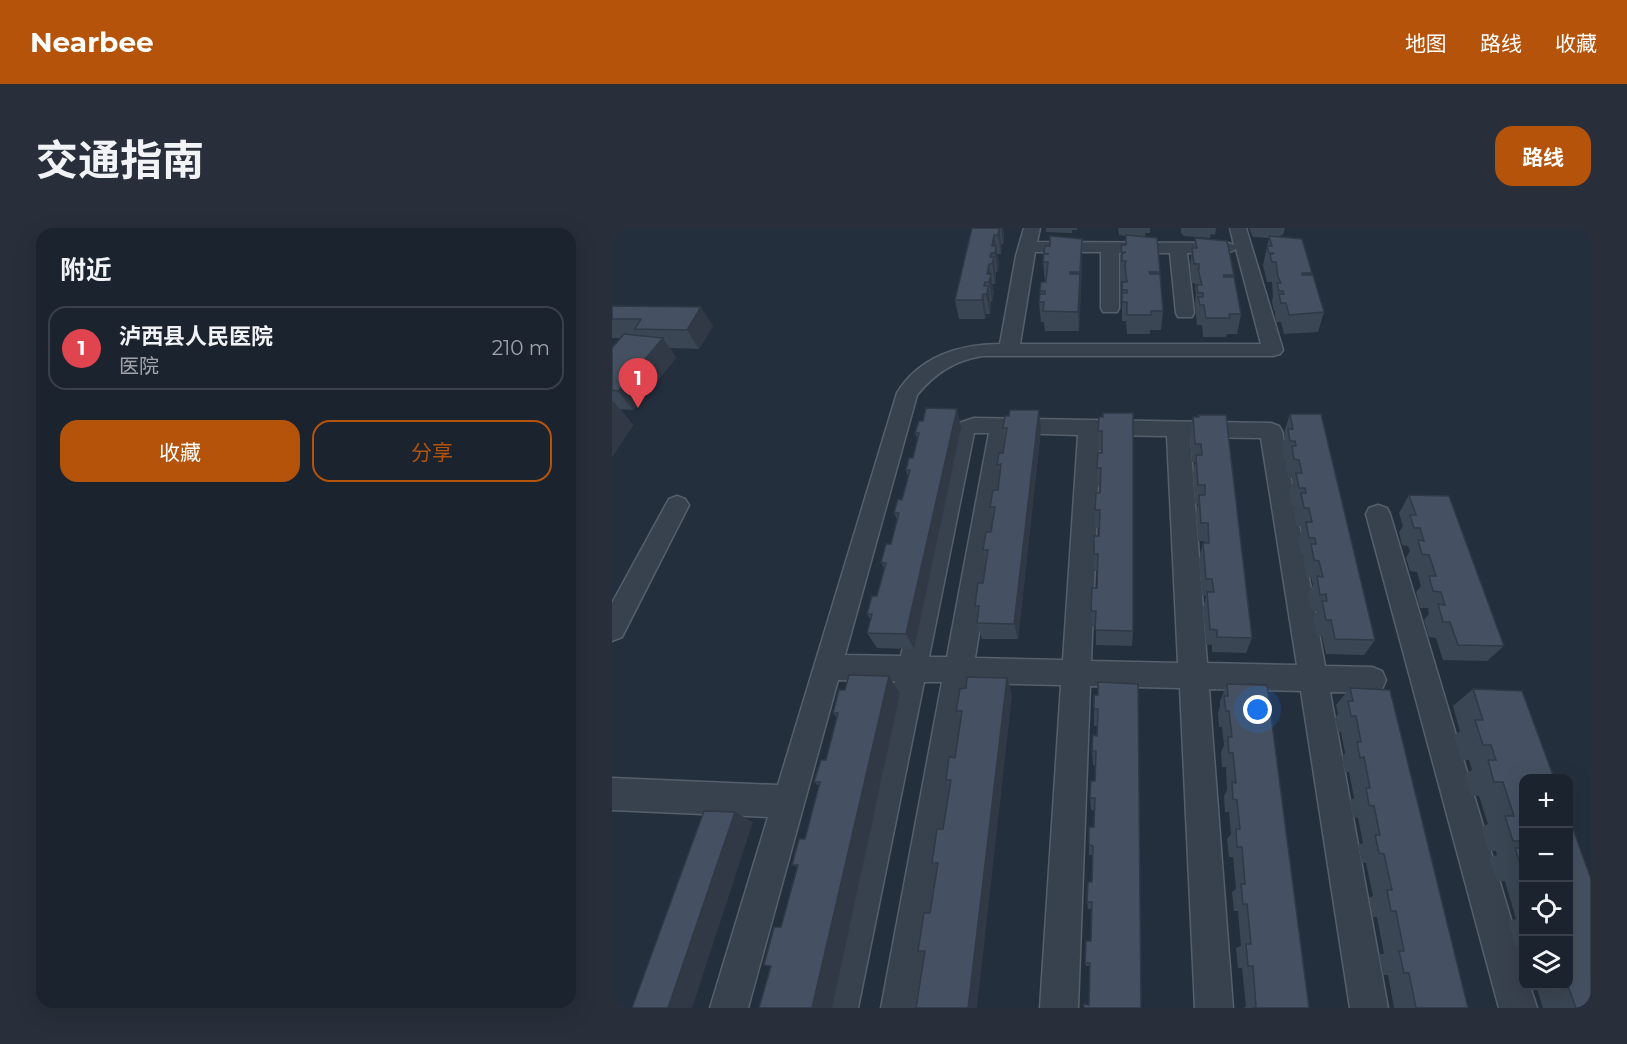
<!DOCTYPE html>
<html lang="zh">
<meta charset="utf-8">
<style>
body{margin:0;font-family:Montserrat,"Noto Sans SC",sans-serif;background:#282f3a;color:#f1f3f6}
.controls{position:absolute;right:18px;bottom:18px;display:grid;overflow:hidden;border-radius:12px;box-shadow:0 6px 24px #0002}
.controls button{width:54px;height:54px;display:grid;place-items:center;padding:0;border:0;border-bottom:2px solid #39404a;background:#1b232e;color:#f1f3f6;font:30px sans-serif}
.you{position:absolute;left:646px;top:482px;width:21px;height:21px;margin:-15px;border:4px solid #fff;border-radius:50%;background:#1a73e8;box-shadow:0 0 0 9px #1a73e833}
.badge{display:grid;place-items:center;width:39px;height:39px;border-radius:50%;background:#b45309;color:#fff;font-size:20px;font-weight:700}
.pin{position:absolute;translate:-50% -50px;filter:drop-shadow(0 2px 3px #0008)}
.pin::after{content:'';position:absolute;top:32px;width:21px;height:18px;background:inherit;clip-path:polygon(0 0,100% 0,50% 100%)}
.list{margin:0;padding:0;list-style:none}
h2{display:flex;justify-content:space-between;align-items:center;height:78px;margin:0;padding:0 24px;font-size:26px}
h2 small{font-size:20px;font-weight:400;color:#a0a4aa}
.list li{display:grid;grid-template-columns:39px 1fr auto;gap:18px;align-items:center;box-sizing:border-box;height:84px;margin:0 12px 12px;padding:0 12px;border:2px solid #39404a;border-radius:18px}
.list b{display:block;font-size:22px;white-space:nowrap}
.list p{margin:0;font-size:20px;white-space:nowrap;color:#a0a4aa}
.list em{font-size:20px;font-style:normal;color:#a0a4aa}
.actions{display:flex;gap:12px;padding:18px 24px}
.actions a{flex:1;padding:14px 0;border:2px solid #b45309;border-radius:18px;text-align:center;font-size:21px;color:#b45309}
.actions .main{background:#b45309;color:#fff}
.icon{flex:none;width:33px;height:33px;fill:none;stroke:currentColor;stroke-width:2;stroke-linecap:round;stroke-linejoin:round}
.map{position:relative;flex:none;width:979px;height:780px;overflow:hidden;border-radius:18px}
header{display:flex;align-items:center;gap:36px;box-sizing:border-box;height:84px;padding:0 30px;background:#b45309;color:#fff}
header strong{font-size:28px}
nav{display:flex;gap:33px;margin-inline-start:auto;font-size:21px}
.intro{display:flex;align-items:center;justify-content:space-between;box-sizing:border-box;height:144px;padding:0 36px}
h1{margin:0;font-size:42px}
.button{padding:15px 27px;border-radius:18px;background:#b45309;color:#fff;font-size:21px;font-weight:700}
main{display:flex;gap:36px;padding:0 36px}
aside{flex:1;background:#1b232e;border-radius:18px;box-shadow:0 6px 24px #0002}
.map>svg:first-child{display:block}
</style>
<header>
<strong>Nearbee</strong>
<nav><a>地图</a><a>路线</a><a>收藏</a></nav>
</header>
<div class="intro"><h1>交通指南</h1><a class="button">路线</a></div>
<main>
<aside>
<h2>附近<small></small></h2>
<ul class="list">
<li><span class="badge" style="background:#e0444e">1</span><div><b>泸西县人民医院</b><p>医院</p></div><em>210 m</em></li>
</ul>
<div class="actions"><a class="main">收藏</a><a>分享</a></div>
</aside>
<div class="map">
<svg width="979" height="780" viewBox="0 0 979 780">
<rect width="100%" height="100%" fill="#242f3e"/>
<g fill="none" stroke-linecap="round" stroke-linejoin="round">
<!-- minor casing -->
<g stroke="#565f6c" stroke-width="3">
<g id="minor">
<path d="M412,0H428L425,14L616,15L622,17L618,0H634L671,122L668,126L661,128H370C342,133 323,145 305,167L233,427L289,428L341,201L344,196L362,190L659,195L667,198L670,203L713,438L760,439L770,443L774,452L770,461L760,465L718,464L776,780H738L689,463L597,461L621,780H583L568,460L478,458L466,780H428L449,457L359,455L307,780H269L330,454H312L246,780H208L283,453L226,452L136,780H98L156,589L0,582V550L166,557L285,165C307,129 347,116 388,116L404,28ZM624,21L649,116H408L423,24H489V80L491,84H505L507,80V25H558L564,85L566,89H580L582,85L575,25H616ZM362,205H377L335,429H317ZM399,205L466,207L451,432L363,430ZM488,207L555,208L566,435L479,433ZM578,209L649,210L685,437L595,435Z"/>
<polygon points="65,268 73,271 77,277 10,409 0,413 0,375 57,271"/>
<polygon points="766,277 775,280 778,286 912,735 912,758 918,758 925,780 887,780 754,286 757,280"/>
</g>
</g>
<!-- minor -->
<use href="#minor" fill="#38414e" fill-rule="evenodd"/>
</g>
<!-- wall -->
<g fill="#3b4654">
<polygon points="360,0 391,0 392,9 391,16 389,16 389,26 385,26 387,37 385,44 384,44 384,48 383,56 380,56 382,65 380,73 379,73 379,77 378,86 374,86 373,91 347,91 343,72"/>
<polygon points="432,0 465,0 465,2 460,2 460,5 434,4 434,0"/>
<polygon points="506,0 538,0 538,5 533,5 533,9 526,9 545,10 551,83 549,102 538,102 538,106 515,106 514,93 510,93 510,54 512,54 512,53 509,53 509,17 513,17 514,8 507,7"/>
<polygon points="569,0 604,0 603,7 599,6 598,10 572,8 569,5"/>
<polygon points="637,0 673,0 671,7 669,7 668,9 700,45 699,47 712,84 706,104 672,106 669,94 664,94 663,86 663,83 662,83 660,74 661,69 660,54 655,54 651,37 657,10 641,9"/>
<polygon points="583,10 622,47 629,86 625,106 615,106 614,109 591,109 590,97 585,97 583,76 584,65 583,60 584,56 580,55 578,39 580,20 582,20"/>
<polygon points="470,11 470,30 467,103 433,103 432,94 429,94 427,74 428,63 434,54 434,53 433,53 431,34 432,25 438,18"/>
<polygon points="0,78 101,98 87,121 58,120 64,130 21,182 8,181 21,197 0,229 0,120 9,110 0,110"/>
<polygon points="678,186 763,412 752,427 714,426 710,408 705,408 701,389 705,383 700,383 696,365 701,357 699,349 694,349 691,333 693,327 689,327 686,312 690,302 689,298 684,298 682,283 684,278 680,278 677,263 681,254 680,250 676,250 673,237 675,232 672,232 670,219 673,210 672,205"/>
<polygon points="586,187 640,410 634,425 600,424 600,417 594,416 591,380 594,368 590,367 587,332 591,315 592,315 592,313 586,313 584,285 586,276 583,275 581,245 583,234 580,234 578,208 581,189 586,189"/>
<polygon points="491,189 521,403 520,418 484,417 484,399 480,398 479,383 485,360 486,343 482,343 482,326 487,308 487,300 483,300 483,282 488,265 489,258 485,258 485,240 490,222 487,222 486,203"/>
<polygon points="349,200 302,421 265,420 255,405 259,392 255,386 265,368 272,340 269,335 279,316 285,291 282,285 290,272 296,249 294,242 301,230 306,212 303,205"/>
<polygon points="391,200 429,201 406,411 370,411 365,395 366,388 363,378 371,355 374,334 371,322 379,304 381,290 378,279 386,262 388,248 385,237 391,225 393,213"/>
<polygon points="797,267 892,418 875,433 831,432 824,410 817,409 812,392 817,386 816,380 808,380 804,364 809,358 805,344 798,343 794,330 798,323 796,318 790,317 787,304 791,298 787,285"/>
<polygon points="395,450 400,468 313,725 306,723 318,685 326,639 320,635 331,601 338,558 334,552 343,530 349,492 344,483 354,460"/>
<polygon points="486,454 526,456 529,780 472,780 472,776 477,777 478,738 474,738 473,735 474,713 479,713 480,681 476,681 475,674 476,654 480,654 481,627 477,627 477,599 482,599 483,583 479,582 478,570 479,553 483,553 484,538 481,537 480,523 481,507 485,508 485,498 482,498 482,467 486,467"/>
<polygon points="615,456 697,780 630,780 634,779 630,740 626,740 624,720 629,718 626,683 622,683 620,664 624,661 621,629 617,629 615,611 619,606 617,584 613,584 612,568 615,562 614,539 610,539 609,524 612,517 610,499 607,499 606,485 608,478 608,473"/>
<polygon points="738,460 856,780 782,780 776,747 771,747 767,726 772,726 765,689 761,689 757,670 761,668 754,635 750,635 746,617 751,615 746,590 741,589 738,573 742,570 737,544 733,544 730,529 733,525 729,504 726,504 723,490 726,486 724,477"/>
<polygon points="861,461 912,550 912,718 903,718 896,693 904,691 893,653 885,653 877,630 885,627 884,623 876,623 869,599 876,596 867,568 859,567 853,546 860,542 857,532 849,532 842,508 848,503 841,478"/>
<polygon points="288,465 220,780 147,780 185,639 180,637 193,611 207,558 202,554 214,532 225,490 221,485"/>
<polygon points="907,730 912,730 912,747"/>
<polygon points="924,758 957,758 979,780 931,780"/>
</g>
<!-- shaded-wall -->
<g fill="#303945">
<polygon points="387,0 390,20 389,26 386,7"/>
<polygon points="389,0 391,0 392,9 391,16"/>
<polygon points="382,7 387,37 385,44 383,25 380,18"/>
<polygon points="470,11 470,30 469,64 468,44"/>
<polygon points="379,25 380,36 382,29 384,48 383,56 380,36 378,29"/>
<polygon points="377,36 382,65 380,73 377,54 375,46"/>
<polygon points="468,46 469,66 467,103 466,84"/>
<polygon points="373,54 375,65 376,58 379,77 378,86 372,58"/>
<polygon points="371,66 374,86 373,91 370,72"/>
<polygon points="89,79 101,98 87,121 75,102"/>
<polygon points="51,110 64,130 21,182 6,163"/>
<polygon points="1,173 21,197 0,229 0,174"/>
<polygon points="345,181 349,200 302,421 294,406"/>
<polygon points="427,182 429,201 406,411 402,396"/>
<polygon points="277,448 288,465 220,780 200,780"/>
<polygon points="395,450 400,468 365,780 356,780"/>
<polygon points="123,584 141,594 80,780 56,780"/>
</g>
<!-- building -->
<g fill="#455162" stroke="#303945" stroke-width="1.5">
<polygon points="360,0 387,0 386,7 382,7 380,18 384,18 383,25 379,25 378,29 382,29 380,36 377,36 375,46 379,46 377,54 373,54 372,58 376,58 375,66 371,66 370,72 343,72"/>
<polygon points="514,7 545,10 548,44 537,44 538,46 548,46 551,83 539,83 539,87 515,87 515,74 510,74 510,65 515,65 515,62 510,62 510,54 515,54 513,38 514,33 510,33 510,26 514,24 510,25 509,17 514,17"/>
<polygon points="438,8 470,11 468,44 458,44 458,46 468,46 466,84 431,83 432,74 427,74 428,66 433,66 433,63 428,63 429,54 434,54 436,34 431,34 432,26 437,26 432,25 433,18 438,18"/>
<polygon points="657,8 690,11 700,45 690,45 690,47 701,47 712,84 677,87 674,75 669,75 667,66 672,66 671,63 667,63 665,55 669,55 666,49 664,34 660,34 658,27 662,25 657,25 655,18 660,18"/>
<polygon points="583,10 615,13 622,47 612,47 612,49 622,49 629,86 617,86 618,90 594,90 592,77 588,77 586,69 591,69 591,65 586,65 585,57 590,57 586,41 587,41 587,36 582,36 580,20 585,20"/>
<polygon points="0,78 89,79 75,102 23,101 29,91 0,91"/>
<polygon points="12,106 51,110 6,163 0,162 0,120"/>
<polygon points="314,180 345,181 294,406 255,405 260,386 255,386 260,368 265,368 274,335 269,335 274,316 279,316 287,285 282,285 286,271 290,272 298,242 294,242 297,230 301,230 307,205 303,205 307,193 311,193"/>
<polygon points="398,182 427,182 402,396 365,395 367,378 363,378 366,355 371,355 376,322 371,322 374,304 379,304 383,279 378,279 381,262 386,262 389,236 385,237 387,225 391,225 395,200 391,200 393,188 397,188"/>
<polygon points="491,185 521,185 521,403 483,402 484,383 479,383 480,360 485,360 486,326 482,326 482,308 487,308 488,282 483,282 484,265 488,265 489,240 485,240 486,225 490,225 490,203 486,203 487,189 491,189"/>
<polygon points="678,186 709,186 763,412 723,411 719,392 714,392 710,373 715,373 714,366 708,367 705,348 711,349 707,333 702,332 699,316 704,316 703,310 697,310 694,294 700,294 697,280 692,280 689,265 694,265 693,260 687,260 684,245 690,245 687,232 682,231 680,218 684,218 683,213 678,213 676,201 681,201"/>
<polygon points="586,187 614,187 640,410 605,409 605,402 598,401 595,364 602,364 600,351 594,351 591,315 597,315 596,295 589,295 587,267 593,267 593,257 586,257 584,227 590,227 589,216 583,216 581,189 587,189"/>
<polygon points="797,267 837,268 892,418 846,417 838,394 831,394 826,376 833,377 829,364 821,363 817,348 824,348 817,327 810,326 806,312 812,313 808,300 802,300 798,287 804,287"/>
<polygon points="237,447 277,448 200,780 147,780 159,738 152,737 162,699 169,699 186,637 180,637 187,611 193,611 208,554 202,554 209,532 214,532 226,485 221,485 227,462 233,462"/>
<polygon points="355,449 395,450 356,780 304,780 313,723 306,723 312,685 318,685 326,635 320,635 325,601 331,601 339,552 334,552 337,529 343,530 350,483 344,483 348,461 354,460"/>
<polygon points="486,454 526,456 529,780 472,780 472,776 477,777 478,735 473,735 474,713 479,713 480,674 475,674 476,654 480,654 481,618 477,617 477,599 482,599 483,570 478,570 479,553 483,553 484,523 480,523 481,507 485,508 486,481 482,481 482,467 486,467"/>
<polygon points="615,456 655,457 697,780 640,780 644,779 641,738 636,738 634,716 639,716 635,676 631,676 629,656 633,656 630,619 625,619 624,601 628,601 625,572 621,571 620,554 624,555 621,525 617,525 616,509 620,509 617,483 614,483 612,468 616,468"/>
<polygon points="738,460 778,462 856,780 804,780 797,745 792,745 787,723 792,723 784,683 779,683 775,662 780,662 772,626 767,625 763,607 768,607 762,578 757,577 754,560 758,560 752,529 748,530 745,514 749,514 744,488 739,488 736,473 741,473"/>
<polygon points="861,461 910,463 942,550 912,550 912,619 910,613 901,613 893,588 902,588 891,554 882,554 876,532 884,532 879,517 871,517 863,492 871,492"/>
<polygon points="92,583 123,584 56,780 20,780"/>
<polygon points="957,590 979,651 979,780 964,780 956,758"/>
<polygon points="903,620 912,620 912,645 911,645"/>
</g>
</svg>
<div class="controls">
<button>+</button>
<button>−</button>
<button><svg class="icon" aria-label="locate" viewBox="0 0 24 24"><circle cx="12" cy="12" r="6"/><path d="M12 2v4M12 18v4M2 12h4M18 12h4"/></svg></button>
<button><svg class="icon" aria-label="layers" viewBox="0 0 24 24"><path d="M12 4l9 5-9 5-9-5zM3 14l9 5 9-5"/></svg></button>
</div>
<div class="you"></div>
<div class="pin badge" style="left:26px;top:180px;background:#e0444e">1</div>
</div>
</main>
